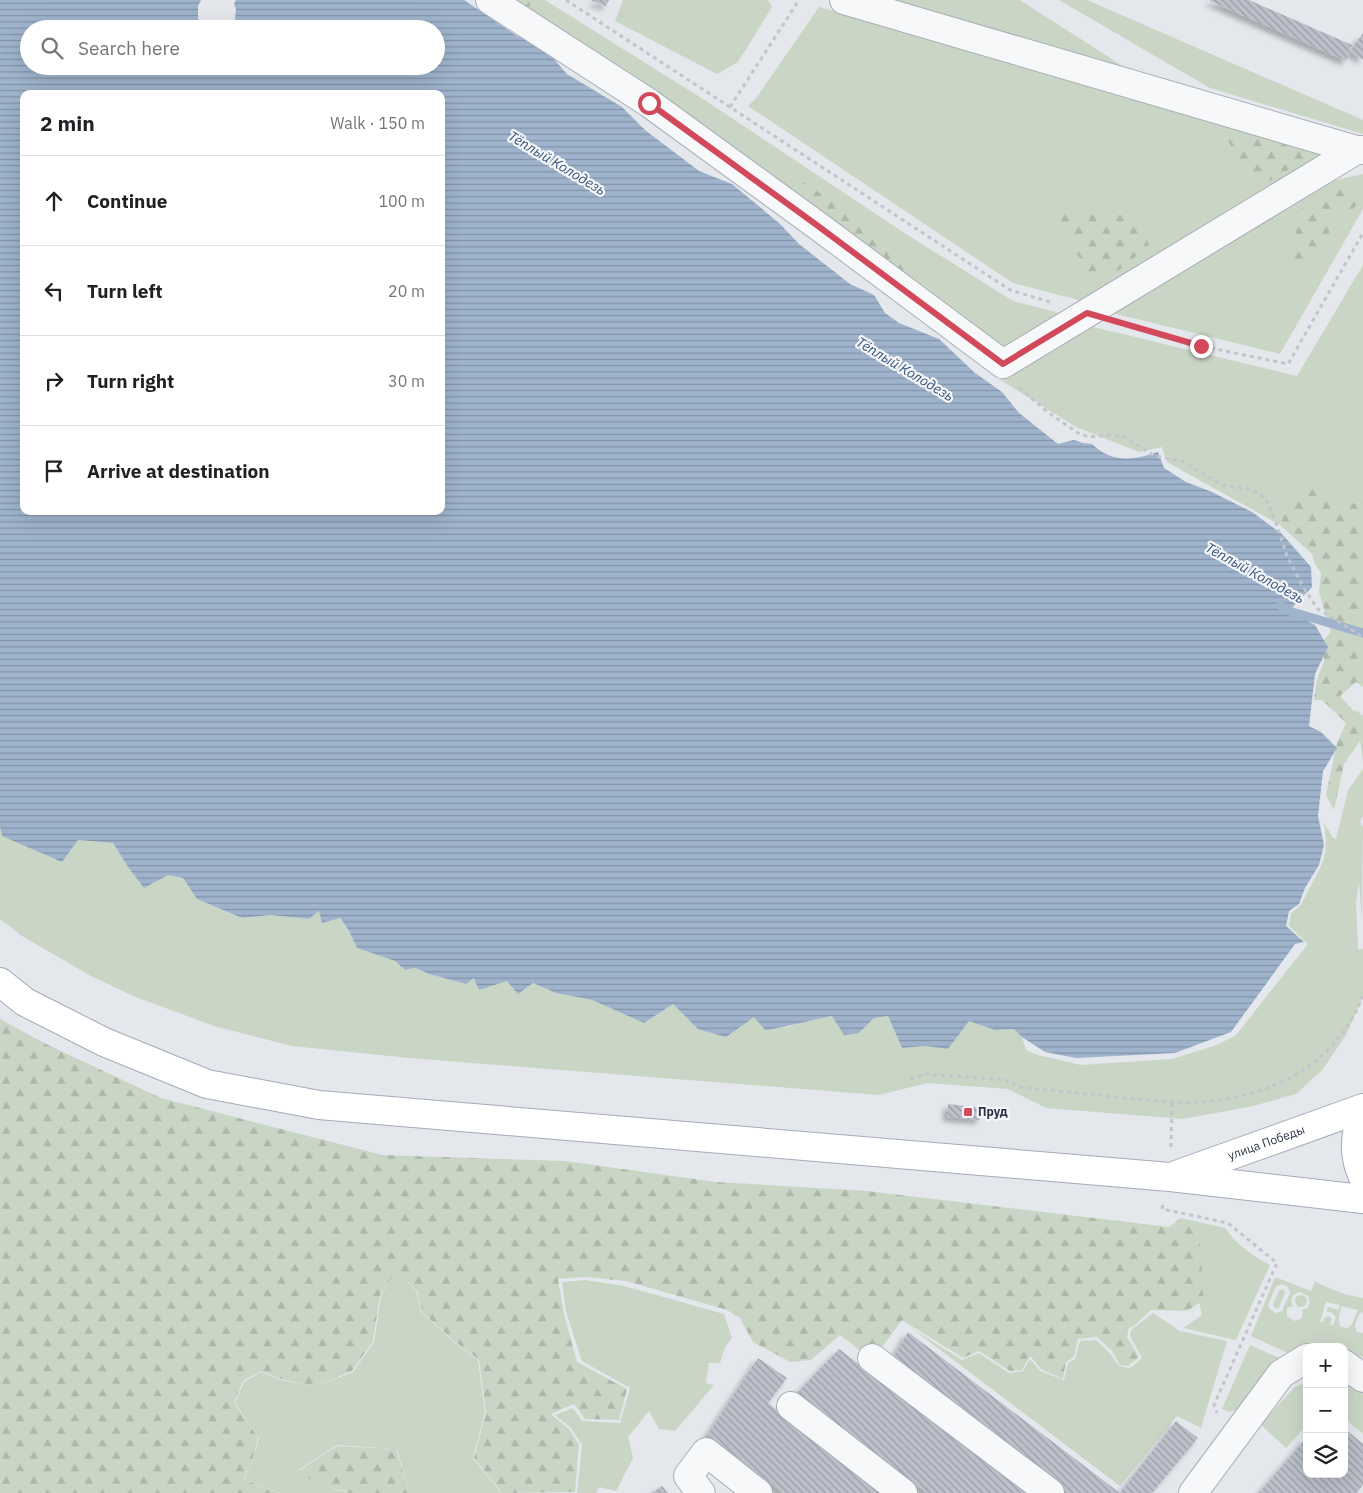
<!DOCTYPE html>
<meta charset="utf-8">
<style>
body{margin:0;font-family:"IBM Plex Sans",sans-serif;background:#f6f6f6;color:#202124}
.controls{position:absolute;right:15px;bottom:15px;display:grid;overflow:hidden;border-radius:10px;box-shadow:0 5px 20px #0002}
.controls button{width:45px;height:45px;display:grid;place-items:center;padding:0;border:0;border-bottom:1px solid #e0e0e0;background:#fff;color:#202124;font:25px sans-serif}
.stop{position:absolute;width:15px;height:15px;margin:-11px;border:4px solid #d1495b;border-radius:50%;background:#fff}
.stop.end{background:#d1495b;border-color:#fff;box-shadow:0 1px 5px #0008}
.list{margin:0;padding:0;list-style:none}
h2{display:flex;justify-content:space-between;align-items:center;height:65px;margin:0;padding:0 20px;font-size:21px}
h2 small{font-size:16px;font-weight:400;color:#757577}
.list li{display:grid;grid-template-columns:32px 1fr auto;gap:15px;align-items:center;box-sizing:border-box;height:90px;padding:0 20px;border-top:1px solid #e0e0e0}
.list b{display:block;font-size:19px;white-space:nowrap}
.list em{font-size:16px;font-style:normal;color:#757577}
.icon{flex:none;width:28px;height:28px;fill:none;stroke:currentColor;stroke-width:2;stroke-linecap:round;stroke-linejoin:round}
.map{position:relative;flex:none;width:1363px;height:1493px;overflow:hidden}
.search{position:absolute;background:#fff;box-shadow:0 5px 20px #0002;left:20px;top:20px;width:425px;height:55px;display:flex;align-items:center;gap:12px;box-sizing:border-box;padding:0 18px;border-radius:28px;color:#757577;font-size:19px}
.panel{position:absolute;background:#fff;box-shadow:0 5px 20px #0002;left:20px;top:90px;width:425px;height:425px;border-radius:10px}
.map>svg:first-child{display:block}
</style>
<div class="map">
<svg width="1363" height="1493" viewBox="0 0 1363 1493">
<defs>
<pattern id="forest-firs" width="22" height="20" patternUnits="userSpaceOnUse" patternTransform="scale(1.25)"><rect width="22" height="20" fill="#c9d6c5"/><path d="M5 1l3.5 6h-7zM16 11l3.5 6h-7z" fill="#adb8ab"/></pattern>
<pattern id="water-rules" width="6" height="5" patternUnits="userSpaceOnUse" patternTransform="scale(1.25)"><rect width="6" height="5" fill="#9fb4cc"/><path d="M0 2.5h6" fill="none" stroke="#8293a7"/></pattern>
<pattern id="building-back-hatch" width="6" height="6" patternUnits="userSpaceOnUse" patternTransform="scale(1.25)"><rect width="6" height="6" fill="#bbc0ca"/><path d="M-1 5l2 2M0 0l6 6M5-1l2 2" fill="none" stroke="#989da6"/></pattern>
<filter id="shadow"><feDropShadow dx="-4.5" dy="4.5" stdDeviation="2.5" flood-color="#0004"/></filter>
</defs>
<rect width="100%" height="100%" fill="#e4e7ec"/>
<!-- green -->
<g fill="#c9d6c5" fill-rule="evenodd">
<polygon points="545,0 706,101 906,234 1013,301 1071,316 1003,357 520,10"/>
<polygon points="623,0 768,0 772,7 738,62 717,74 615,21"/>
<polygon points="879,0 1020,0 1132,72"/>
<polygon points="1059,0 1087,0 1363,120 1363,134 1210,88"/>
<polygon points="819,7 969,47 1335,153 1082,301 1013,283 748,106 757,97"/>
<polygon points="1363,174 1363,209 1280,354 1104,311 1323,183"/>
<polygon points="1363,265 1363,496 1357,505 1290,499 1280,525 1167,462 1162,447 1139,452 1076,427 999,379 1085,325 1297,376"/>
<polygon points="1356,710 1363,716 1363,762 1360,738 1344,721"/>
<path d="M1363,769V816L1360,822L1363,827L1362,920L1359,882L1356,902L1358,949H1363V997L1346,1035L1323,1069L1296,1094L1253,1106L1183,1119L1046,1108L1008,1089L928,1083L878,1095L409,1058L292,1046L214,1026L133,996L89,975L22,936L0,919V827L2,836L78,840L113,843L128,867L183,878L197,899L242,918L270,915L309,919L319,911L339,918L349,931L357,948L395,961L405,970L415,968L429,974L466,984L475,978L479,990L507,980L533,983L556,993L592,1000L644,1023L673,1004L698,1029L755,1017L788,1027L803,1021L832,1016L859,1033L874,1018L888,1016L902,1048L925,1046L948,1049L969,1020L995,1030L1014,1029L1022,1037L1026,1050L1038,1055L1081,1065L1172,1059L1217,1045L1236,1035L1308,944L1289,926L1291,913C1304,905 1302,901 1309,889C1324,861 1329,855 1324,823L1333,838L1336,839L1348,790Z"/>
<path d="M1181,1218L1225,1228C1237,1245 1252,1256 1270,1265L1236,1340L1183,1328L1202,1315L1198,1297L1197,1235Z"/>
<polygon points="397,1270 416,1291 421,1312 454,1342 478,1360 485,1413 473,1458 501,1493 410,1493 397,1449 337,1445 297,1471 322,1486 349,1492 345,1493 280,1493 244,1479 252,1462 259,1438 235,1403 244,1382 261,1372 278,1379 314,1387 353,1372 374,1342 381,1295"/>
<path d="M1275,1277L1311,1291L1315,1281C1330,1290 1346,1295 1363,1298V1312L1359,1314L1355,1325L1357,1332L1363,1333V1357L1344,1353V1347H1307L1290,1354L1251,1336ZM1279,1285C1286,1284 1289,1287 1290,1293L1282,1311L1276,1313L1271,1310L1268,1306L1275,1288ZM1300,1292L1308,1296L1310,1303L1307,1308L1302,1310L1303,1313L1302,1318L1295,1321L1287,1316V1308L1293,1306L1291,1300L1293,1295ZM1326,1302L1340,1305L1338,1310L1329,1307L1327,1309L1326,1311L1332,1313L1336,1317L1333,1325H1330L1332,1319L1328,1316L1324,1318L1323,1322H1320ZM1342,1306L1358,1310L1352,1324L1348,1328L1341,1327C1336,1321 1340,1312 1342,1306Z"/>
<polygon points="585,1280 624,1286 724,1314 732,1338 725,1347 720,1363 709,1363 706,1383 714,1385 675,1431 659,1429 649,1411 628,1437 633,1458 616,1491 599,1487 596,1493 577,1493 582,1445 571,1428 555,1415 573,1408 582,1421 620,1423 630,1388 582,1361 566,1312 562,1282"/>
<polygon points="1283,1289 1285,1293 1279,1308 1275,1308 1273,1305 1279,1290"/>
<circle cx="1301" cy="1301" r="6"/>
<polygon points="1153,1313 1180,1331 1227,1341 1201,1428 1177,1416 1120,1486 910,1327 962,1360 979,1353 1009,1373 1023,1371 1030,1359 1040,1371 1064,1380 1068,1363 1075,1359 1080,1341 1096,1340 1109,1352 1119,1366 1130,1368 1142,1358 1130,1336 1131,1330"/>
<polygon points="1250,1345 1284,1360 1239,1408 1230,1412 1222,1409"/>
<polygon points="1344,1376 1363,1387 1363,1434 1344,1418"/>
<polygon points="1307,1382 1307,1425 1286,1448 1260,1424 1295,1387"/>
</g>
<!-- forest -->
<g fill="url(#forest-firs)">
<polygon points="506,0 545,0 520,10"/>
<polygon points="1225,135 1277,138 1310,157 1270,181 1247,175"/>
<polygon points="804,182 905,253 903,278 797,197"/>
<path d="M1342,187L1363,192C1361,207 1347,213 1334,217L1327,238L1316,254L1293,261L1297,236L1289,219L1305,205Z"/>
<polygon points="1061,214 1136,215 1149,245 1122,268 1091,287 1082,261 1062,235"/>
<polygon points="1316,487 1357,505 1363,496 1363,687 1356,682 1340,696 1358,716 1360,741 1344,764 1334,810 1326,795 1337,743 1346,723 1322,700 1314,700 1317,680 1324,661 1323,641 1331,632 1319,592 1321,573 1315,564 1312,554 1280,525 1290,499"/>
<path d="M0,1019L46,1044L161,1098L382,1155L565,1161L716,1182L867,1191L1169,1227L1181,1218C1186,1223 1194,1229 1197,1236C1205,1252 1200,1281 1204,1300L1187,1311L1151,1310L1134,1326L1129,1328L1127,1337L1139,1357L1128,1366L1120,1365L1112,1351L1097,1337L1078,1339L1074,1357L1066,1362L1063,1379L1042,1370L1030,1356L1022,1370L1010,1371L979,1351L963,1358L902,1320L882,1347L862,1352L840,1335L811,1360L790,1362L753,1342L740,1318L727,1310L626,1281L585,1277L558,1279L564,1314L577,1362L627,1389L619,1420L585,1419L574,1404L551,1414L570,1430L579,1445L575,1492L502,1493L474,1458L486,1413L479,1360L454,1341L422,1312L417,1291L397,1270L380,1295L373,1341L352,1371L314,1387L278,1378L261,1371L243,1381L234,1403L258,1437L252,1462L243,1479L279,1493H0Z"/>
<polygon points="337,1446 396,1449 410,1493 346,1493 348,1491 322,1486 297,1472"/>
</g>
<!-- water -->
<path fill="url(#water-rules)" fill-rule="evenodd" d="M0,0H464L517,36L546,50L567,74L622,107L645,130L699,171L732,184L779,223L799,244L850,284L874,295L885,313L899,323L939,339L975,373L1002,392L1019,413L1058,444L1074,440L1083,443L1092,444C1113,464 1133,460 1158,452L1164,468L1186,482L1212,492L1252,512L1282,534L1311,567L1312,587L1289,611L1315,625L1328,647L1315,674L1309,726L1321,732L1337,748L1323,771L1318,816L1324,845L1319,865L1305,888L1299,904L1289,911L1286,926L1304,942L1295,944L1231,1032L1175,1053L1076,1058L1045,1052L1022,1037L1014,1029L995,1030L969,1021L948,1049L925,1046L902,1048L888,1016L874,1018L859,1033L844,1035L832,1016C809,1020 788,1027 765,1030L754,1017L726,1037L698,1029L673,1004L644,1023L592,1000L556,993L533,983L518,994L507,981L479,990L474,978L466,984L429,974L415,968L405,970L395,961L357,948L349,931L340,918L322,923L319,911L309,919L270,915L242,918L197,899L183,878L168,875L144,888L128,867L113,843L78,840L62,862L2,836L0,827ZM29,29H436V66H29ZM24,94H441V511H24Z"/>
<!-- pier -->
<polygon fill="#e4e7ec" points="201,0 236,0 234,4 236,9 235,20 228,26 223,29 205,29 199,24 198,19 198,6"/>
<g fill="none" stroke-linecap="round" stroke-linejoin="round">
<!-- stream -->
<polyline stroke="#9fb4cc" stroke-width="9" points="1280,606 1289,611 1363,633"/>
</g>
<!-- building -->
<g fill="url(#building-back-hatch)" filter="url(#shadow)">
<polygon points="590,0 609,0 606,6"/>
<polygon points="1210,0 1249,0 1352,45 1346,61 1210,1"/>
<polygon points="1363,33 1363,60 1350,51"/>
<polygon points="948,1104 982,1108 980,1120 947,1117"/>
<polygon points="908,1332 1120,1493 1176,1421 1198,1438 1152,1493 1068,1493 894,1356"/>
<polygon points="839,1349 1028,1493 927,1493 797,1393"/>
<polygon points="758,1358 787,1378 768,1403 883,1493 783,1493 708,1434"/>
<polygon points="1344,1428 1363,1444 1363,1485 1356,1493 1259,1493 1307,1437 1307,1474 1344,1474"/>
<polygon points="662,1486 668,1493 652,1493"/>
</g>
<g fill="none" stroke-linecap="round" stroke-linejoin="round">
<!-- minor casing -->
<g stroke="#a9aeb7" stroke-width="30">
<g id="minor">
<polyline points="490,0 649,103 818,226 1003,364 1356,150"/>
<polyline points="844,0 1356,150 1363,150"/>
<polyline points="872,1358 1050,1493"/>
<polyline points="1344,1364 1363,1378"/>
<polyline points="791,1406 903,1493"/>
<polyline points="701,1493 688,1476 706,1452 758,1493"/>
<polyline points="1193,1493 1281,1374 1307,1358"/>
</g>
</g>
<!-- major casing -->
<g stroke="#a3abb8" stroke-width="30">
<g id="major">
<polyline points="0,982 25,1002 104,1042 207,1084 319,1105 1170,1177 1363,1199"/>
<path d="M1363,1116C1353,1135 1354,1158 1363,1177"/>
<path id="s1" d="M1176,1175L1363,1108"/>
</g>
</g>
<!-- path -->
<g stroke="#c2c5cb" stroke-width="3" stroke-dasharray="4 4" stroke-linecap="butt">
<polyline points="566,0 1010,290 1050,302"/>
<polyline points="730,107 799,0"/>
<polyline points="1126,324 1201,346 1288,364 1363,233"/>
<polyline points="1019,388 1049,413 1078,433 1089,437 1110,435 1123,436 1155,456 1184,462 1222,485 1253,490 1266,499 1275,520 1287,556 1303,587 1318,609 1363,637"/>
<path d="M910,1079L925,1074L1006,1080L1020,1087C1055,1091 1090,1094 1126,1098C1152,1100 1179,1104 1205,1102C1277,1094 1335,1065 1363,996"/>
<polyline points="1171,1147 1172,1102"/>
<polyline points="1163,1205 1162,1209 1228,1223 1277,1263 1214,1405 1217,1413"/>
</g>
<!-- minor -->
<use href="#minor" stroke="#f7f8fa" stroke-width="28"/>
<!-- major -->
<use href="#major" stroke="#fff" stroke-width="28"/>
</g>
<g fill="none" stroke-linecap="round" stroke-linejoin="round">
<!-- route -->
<polyline stroke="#d1495b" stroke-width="6" points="649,103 818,226 1003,364 1087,313 1201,346"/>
</g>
<!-- markers -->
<rect fill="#d1495b" stroke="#f4f6f9" stroke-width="2" x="963" y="1107" width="10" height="10" rx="2.5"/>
<g text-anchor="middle" stroke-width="4.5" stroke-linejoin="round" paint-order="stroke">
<!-- poi labels -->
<g font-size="12" font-weight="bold" fill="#2b3445" stroke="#f4f6f9" text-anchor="start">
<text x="978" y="1116">Пруд</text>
</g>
<!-- street labels -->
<g font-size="12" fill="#2b3445" stroke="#f4f6f9">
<text dy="4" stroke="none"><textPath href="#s1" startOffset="96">улица Победы</textPath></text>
</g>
<!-- water labels -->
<g font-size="14" font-style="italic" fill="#34527a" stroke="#f4f6f9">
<text transform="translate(557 163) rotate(31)" y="5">Тёплый Колодезь</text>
<text transform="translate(905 369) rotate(31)" y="5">Тёплый Колодезь</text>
<text transform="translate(1255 573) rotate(29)" y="5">Тёплый Колодезь</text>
</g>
</g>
</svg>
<div class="controls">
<button>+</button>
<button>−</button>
<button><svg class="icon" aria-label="layers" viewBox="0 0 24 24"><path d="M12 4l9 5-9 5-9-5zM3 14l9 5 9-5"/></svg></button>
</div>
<div class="stop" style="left:649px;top:103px"></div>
<div class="stop end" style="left:1201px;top:346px"></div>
<div class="search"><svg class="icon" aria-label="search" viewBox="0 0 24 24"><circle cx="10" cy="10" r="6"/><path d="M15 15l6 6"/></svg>Search here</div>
<section class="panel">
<h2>2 min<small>Walk · 150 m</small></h2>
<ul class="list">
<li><svg class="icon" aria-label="ahead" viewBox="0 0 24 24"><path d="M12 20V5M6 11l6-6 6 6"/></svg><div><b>Continue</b></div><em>100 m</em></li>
<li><svg class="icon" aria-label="left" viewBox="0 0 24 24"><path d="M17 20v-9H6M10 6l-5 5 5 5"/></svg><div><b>Turn left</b></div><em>20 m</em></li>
<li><svg class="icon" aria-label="right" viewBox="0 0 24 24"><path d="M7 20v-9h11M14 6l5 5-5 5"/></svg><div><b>Turn right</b></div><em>30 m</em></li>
<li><svg class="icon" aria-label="arrive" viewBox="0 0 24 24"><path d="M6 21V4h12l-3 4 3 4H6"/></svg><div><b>Arrive at destination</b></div></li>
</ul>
</section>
</div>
